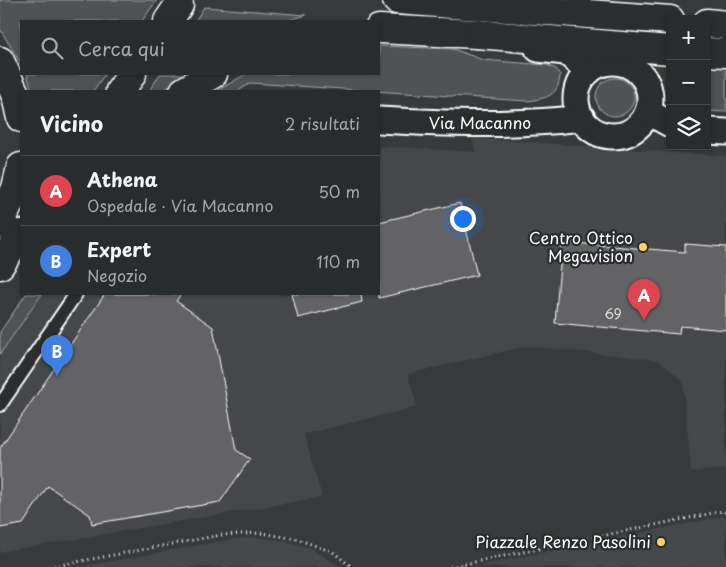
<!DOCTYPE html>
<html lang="it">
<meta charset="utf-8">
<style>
body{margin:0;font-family:"Playpen Sans",sans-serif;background:#313434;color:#f1f3f6}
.controls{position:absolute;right:15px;top:15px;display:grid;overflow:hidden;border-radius:0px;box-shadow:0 1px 4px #0004}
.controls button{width:45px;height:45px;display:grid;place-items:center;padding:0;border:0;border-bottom:1px solid #454848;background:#292c2c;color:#f1f3f6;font:25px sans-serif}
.you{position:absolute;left:462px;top:218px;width:18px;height:18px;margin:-12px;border:4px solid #fff;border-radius:50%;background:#1a73e8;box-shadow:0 0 0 8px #1a73e833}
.badge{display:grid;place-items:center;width:32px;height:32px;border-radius:50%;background:#ffd166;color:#fff;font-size:16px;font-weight:700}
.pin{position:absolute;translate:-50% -41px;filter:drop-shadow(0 1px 2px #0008)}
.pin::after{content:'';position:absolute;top:26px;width:18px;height:15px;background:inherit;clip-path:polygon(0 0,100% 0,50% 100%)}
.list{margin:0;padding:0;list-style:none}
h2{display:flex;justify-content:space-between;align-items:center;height:65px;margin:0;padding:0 20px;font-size:21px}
h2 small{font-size:16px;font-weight:400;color:#a5a7a9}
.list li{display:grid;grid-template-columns:32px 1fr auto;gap:15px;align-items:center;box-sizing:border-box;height:70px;padding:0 20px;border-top:1px solid #454848}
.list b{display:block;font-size:19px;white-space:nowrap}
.list p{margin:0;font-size:16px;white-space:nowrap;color:#a5a7a9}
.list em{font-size:16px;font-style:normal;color:#a5a7a9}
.icon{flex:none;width:28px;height:28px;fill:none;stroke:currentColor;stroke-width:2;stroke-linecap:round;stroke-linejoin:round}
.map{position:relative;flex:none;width:726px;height:567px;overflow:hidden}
.search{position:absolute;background:#292c2c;box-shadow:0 1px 4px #0004;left:20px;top:20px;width:360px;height:55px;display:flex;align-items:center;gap:12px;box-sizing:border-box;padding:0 18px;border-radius:0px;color:#a5a7a9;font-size:19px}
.panel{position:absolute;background:#292c2c;box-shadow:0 1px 4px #0004;left:20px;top:90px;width:360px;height:205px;border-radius:0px}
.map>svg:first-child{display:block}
</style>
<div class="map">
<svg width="726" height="567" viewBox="0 0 726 567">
<rect width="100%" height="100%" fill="#373a3b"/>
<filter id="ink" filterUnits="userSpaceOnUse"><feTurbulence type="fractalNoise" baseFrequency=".02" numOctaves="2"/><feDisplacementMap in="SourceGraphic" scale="10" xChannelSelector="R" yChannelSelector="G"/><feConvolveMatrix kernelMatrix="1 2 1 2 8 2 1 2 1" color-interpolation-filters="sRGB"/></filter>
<g filter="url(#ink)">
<!-- built -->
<g fill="#444748">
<polygon points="472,138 726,156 726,469 691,472 683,381 658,360 527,346 408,374 417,407 304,434 322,497 0,552 0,354 42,294 379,294 379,146 476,152"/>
<polygon points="724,516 726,517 726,567 473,567"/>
<polygon points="255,537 280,540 310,548 341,567 79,567 233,539"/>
</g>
<!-- green -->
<g fill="#505354" stroke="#a8a9aa">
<polygon points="0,0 157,0 142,21 21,21 21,64 0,29"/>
<polygon points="204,7 306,15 286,21 195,21"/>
<path d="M379,46L453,49L483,60L547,65L556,69L560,75C559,96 545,99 527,101L251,83L238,91H217L246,74H379Z"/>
<polygon points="707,64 726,65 726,112 707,111"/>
<polygon points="27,74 105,74 93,91 32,91"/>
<polygon points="160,74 187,74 162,91 149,91"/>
<circle cx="615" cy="97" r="19"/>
<polygon points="26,294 42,294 0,354 0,332"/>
</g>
<!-- building -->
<g fill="#636465" stroke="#fff">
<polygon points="460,203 477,275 379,298 379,222"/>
<polygon points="562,242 685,252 685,244 726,247 726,330 680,326 679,334 555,323"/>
<polygon points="105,294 181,294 176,301 213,327 236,450 250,459 220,502 92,524 90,515 48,486 23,524 0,528 0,448"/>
<polygon points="292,294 361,294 362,302 298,318"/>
</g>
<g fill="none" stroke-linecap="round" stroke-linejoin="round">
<!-- service casing -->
<g stroke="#fff" stroke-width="16">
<polyline id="service" points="0,405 76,294"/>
</g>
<!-- minor casing -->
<g stroke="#fff" stroke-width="29">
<g id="minor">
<polyline points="538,49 566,52 589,71"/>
<circle cx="613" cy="99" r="37"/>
<polyline points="648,112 670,124"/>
<path d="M379,120C447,124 514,126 582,118"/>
<polyline points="707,131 726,132"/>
</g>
</g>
<!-- tertiary casing -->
<g stroke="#fff" stroke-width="31">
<g id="tertiary">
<polyline points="168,21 179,5"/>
<polyline points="379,29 477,34"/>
<polyline points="120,91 132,74"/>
<polyline points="184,91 213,74"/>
<polyline points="0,265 21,234"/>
</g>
</g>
<!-- primary casing -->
<g stroke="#fff" stroke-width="31">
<g id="primary">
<polyline points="397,0 670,20"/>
<polyline points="707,23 726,25"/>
<polyline points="477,34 670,50"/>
<polyline points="707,52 726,53"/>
<polyline points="0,61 16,96 21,118"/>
<polyline points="0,224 16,188 21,167"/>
</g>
</g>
<!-- path -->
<g stroke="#fff" stroke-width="3" stroke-dasharray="1 4" stroke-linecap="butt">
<polyline points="49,567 221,535 261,533 297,539 333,552 352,567"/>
<polyline points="450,567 723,511 726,513"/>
</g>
<!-- service -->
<use href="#service" stroke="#2a2d2e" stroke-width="12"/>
<!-- minor -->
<use href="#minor" stroke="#2a2d2e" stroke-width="25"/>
<!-- tertiary -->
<use href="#tertiary" stroke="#2a2d2e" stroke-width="28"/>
<!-- primary -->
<use href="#primary" stroke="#2a2d2e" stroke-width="28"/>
</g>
</g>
<!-- markers -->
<g fill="#ffd166" stroke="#2a2d2e" stroke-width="2">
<circle cx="643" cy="247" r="5"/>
<circle cx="661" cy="542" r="5"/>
</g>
<g text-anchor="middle" stroke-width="4.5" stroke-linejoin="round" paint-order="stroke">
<!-- number labels -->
<g font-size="14" fill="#d8d8d8">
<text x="613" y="319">69</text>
</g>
<!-- street labels -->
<g font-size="16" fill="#fff" stroke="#2a2d2e">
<text x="480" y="129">Via Macanno</text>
</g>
<!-- poi labels -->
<g font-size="16" fill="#fff" stroke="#2a2d2e" text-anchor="end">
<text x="633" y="244">Centro Ottico<tspan x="633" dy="18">Megavision</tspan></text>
<text x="651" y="548">Piazzale Renzo Pasolini</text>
</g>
</g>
</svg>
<div class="controls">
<button>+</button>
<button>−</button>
<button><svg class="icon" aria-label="layers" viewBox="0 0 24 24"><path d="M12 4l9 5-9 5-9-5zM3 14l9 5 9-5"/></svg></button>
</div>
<div class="you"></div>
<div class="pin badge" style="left:644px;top:320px;background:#e0444e">A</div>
<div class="pin badge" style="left:57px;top:376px;background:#3f7fe0">B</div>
<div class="search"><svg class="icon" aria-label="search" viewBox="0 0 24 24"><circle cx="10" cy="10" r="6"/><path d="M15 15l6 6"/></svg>Cerca qui</div>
<section class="panel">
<h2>Vicino<small>2 risultati</small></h2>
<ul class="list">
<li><span class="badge" style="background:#e0444e">A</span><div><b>Athena</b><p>Ospedale · Via Macanno</p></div><em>50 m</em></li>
<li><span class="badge" style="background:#3f7fe0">B</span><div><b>Expert</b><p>Negozio</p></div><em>110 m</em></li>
</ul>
</section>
</div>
